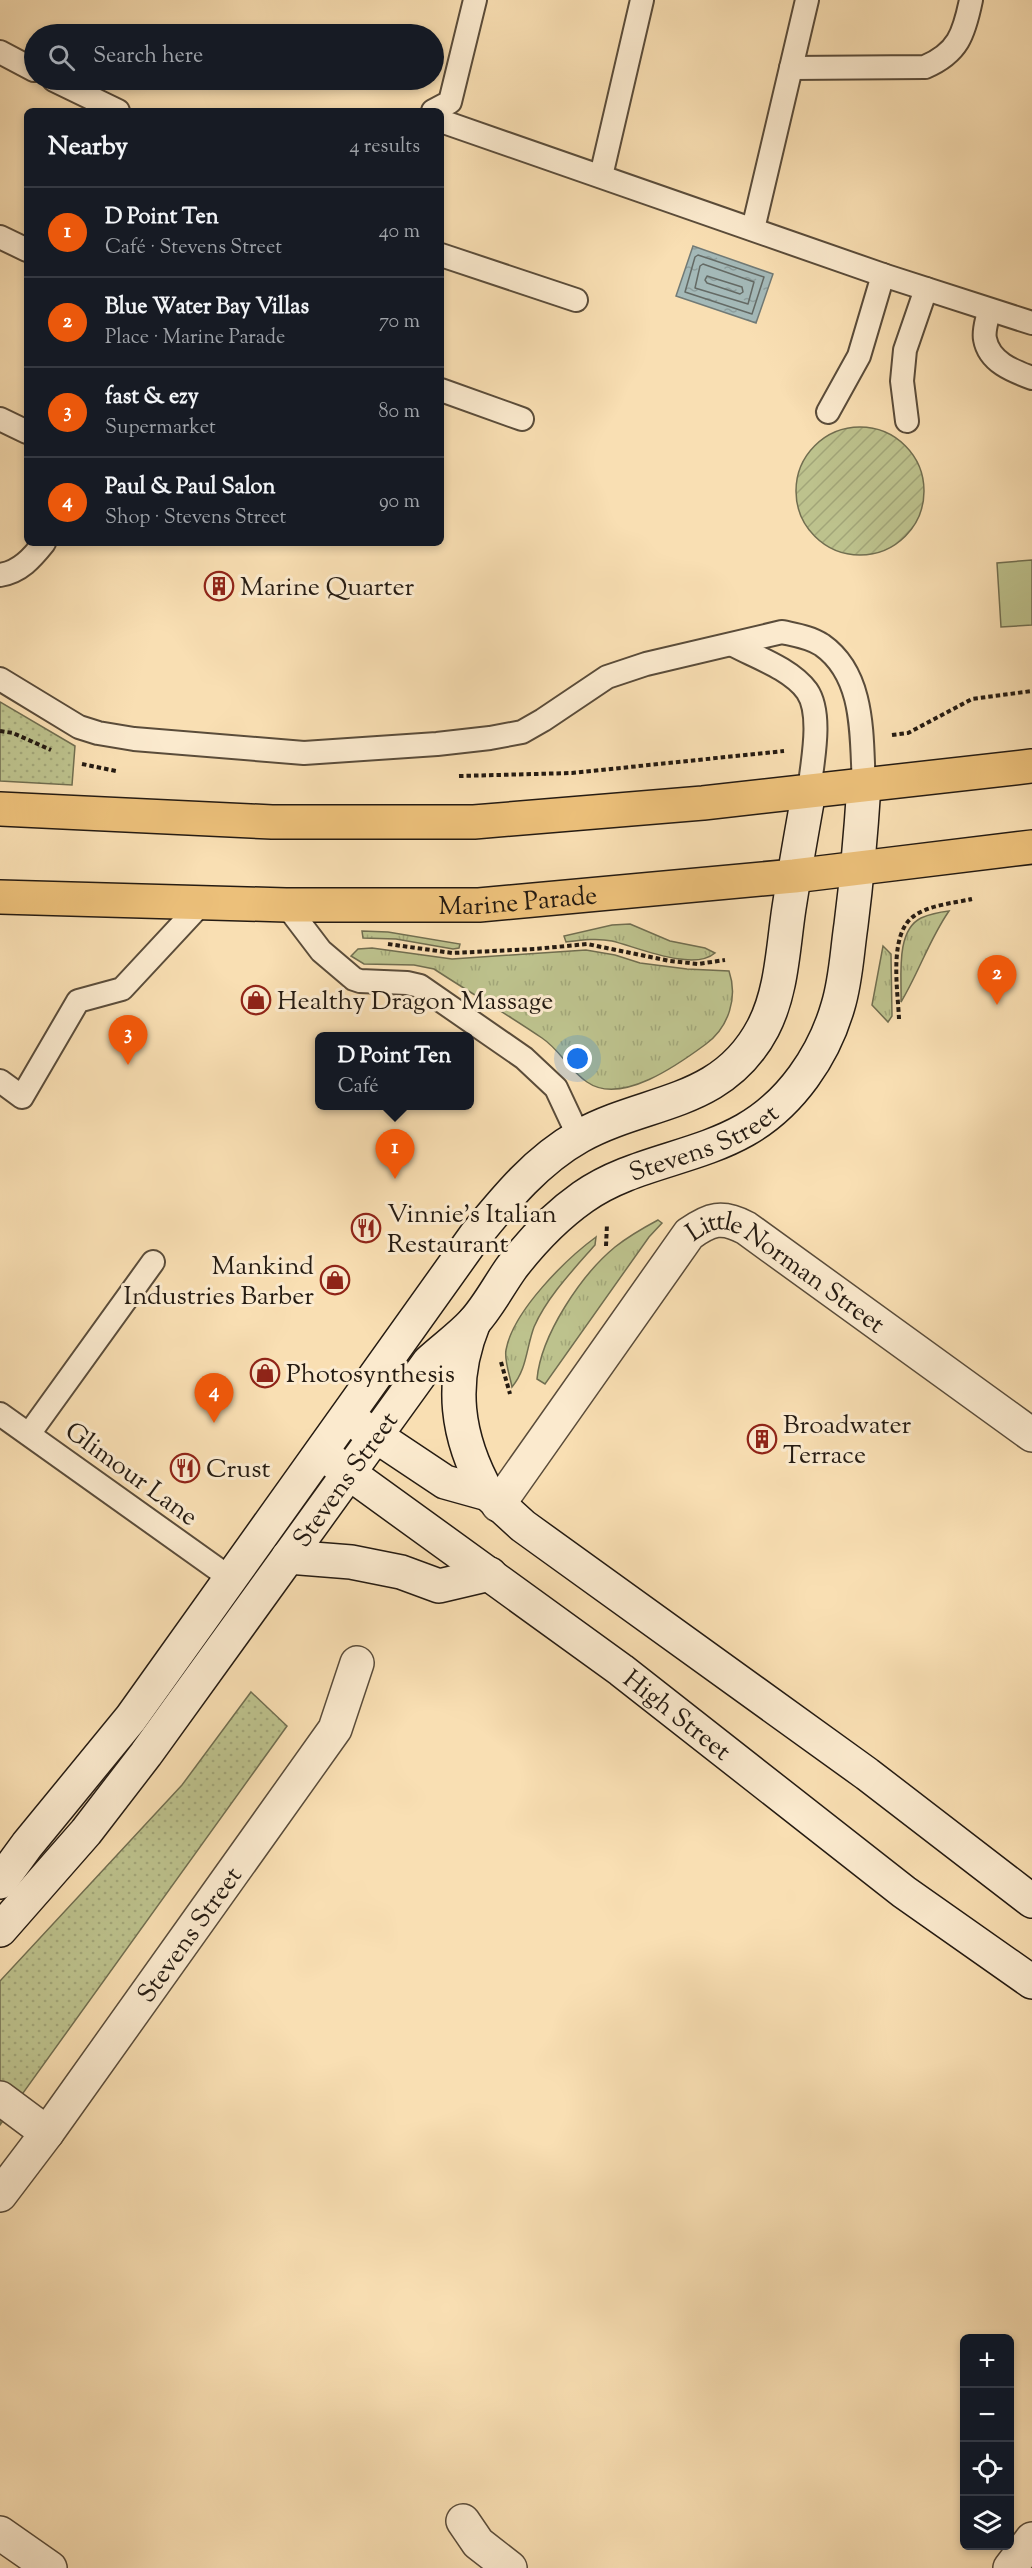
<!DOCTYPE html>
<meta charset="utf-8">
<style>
body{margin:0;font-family:"Sorts Mill Goudy",serif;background:#242831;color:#f1f3f6}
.controls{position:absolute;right:18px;bottom:18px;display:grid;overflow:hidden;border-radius:9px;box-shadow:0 3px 9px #0003}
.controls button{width:54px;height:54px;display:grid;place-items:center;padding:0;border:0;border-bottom:2px solid #363941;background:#171b24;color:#f1f3f6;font:30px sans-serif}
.you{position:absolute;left:578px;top:1059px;width:21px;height:21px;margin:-15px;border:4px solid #fff;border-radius:50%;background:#1a73e8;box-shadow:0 0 0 9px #1a73e833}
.badge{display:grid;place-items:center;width:39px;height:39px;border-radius:50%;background:#ea580c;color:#fff;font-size:20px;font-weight:700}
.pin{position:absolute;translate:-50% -50px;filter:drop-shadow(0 2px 3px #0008)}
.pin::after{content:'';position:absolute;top:32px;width:21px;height:18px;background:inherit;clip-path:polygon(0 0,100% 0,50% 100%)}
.popup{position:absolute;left:315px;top:1032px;width:159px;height:78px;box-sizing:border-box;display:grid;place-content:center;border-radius:9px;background:#171b24;filter:drop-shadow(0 2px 4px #0005);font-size:20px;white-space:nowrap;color:#9ea1a6}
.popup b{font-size:22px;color:#f1f3f6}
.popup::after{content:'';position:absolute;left:50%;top:100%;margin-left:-12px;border:12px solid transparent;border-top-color:#171b24}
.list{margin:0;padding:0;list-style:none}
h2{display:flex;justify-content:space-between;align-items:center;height:78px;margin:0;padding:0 24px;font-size:26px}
h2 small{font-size:20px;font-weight:400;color:#9ea1a6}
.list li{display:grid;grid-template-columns:39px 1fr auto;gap:18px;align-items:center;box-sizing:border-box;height:90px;padding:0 24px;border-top:2px solid #363941}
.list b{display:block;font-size:22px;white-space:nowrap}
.list p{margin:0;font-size:20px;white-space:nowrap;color:#9ea1a6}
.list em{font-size:20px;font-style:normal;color:#9ea1a6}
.icon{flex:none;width:33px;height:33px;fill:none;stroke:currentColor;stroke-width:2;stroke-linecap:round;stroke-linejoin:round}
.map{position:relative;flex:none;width:1032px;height:2568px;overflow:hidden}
.search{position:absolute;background:#171b24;box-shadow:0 3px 9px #0003;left:24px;top:24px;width:420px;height:66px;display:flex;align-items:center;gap:15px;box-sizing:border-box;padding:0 21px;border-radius:33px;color:#9ea1a6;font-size:22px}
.panel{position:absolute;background:#171b24;box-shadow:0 3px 9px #0003;left:24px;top:108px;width:420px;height:438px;border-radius:9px}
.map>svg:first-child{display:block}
</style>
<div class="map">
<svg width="1032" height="2568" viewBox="0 0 1032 2568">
<defs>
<pattern id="grass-tufts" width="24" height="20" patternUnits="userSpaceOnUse" patternTransform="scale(1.5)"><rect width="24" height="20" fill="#bdc28d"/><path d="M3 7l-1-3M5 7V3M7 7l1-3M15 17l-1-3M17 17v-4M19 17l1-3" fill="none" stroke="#a2a679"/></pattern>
<pattern id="park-dots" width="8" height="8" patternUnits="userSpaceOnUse" patternTransform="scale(1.5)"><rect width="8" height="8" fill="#bdc28d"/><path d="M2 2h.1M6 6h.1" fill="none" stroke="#a2a679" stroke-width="1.8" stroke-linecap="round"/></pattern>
<pattern id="garden-furrows" width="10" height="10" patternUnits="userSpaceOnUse" patternTransform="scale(1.5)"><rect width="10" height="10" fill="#bdc28d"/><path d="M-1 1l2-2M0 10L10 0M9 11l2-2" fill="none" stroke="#a2a679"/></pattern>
<pattern id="water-ripples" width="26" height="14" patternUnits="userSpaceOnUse" patternTransform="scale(1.5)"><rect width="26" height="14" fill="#a4b9b8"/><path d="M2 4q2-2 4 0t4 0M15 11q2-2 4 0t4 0" fill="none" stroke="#8d9e9d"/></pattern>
</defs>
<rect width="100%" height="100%" fill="#f9dfb3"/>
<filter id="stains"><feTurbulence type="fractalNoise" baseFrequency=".00333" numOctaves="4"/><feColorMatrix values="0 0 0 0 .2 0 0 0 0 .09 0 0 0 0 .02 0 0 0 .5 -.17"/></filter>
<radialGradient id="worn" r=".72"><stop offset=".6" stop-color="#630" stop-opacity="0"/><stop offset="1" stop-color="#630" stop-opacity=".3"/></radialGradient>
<!-- grass -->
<g fill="url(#grass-tufts)" stroke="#716e50" stroke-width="1.5">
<path d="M949,911C929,940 919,972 901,1002C902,978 895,931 921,918C930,914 940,912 949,911Z"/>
<path d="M630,924L670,941L705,948L715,953C693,972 637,947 612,941C597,938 582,940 566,942L564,936L612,925Z"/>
<polygon points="362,931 388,932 460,944 459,948 453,949 396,939 363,938"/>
<polygon points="883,946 891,954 892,1016 888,1022 872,1005"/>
<path d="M372,948L452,959L586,950L615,955L640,963L687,969L729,971C738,997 729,1027 706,1044C679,1064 621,1106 587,1082C569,1070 560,1050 542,1038C507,1014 469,992 434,969L414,965L364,964L351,956L358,949Z"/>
<path d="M658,1220L662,1223L649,1237L545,1384L537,1379C541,1335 581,1275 615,1247C629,1236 643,1228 658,1220Z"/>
<path d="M596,1237L595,1245C574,1269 547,1297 534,1327C526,1349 527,1369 512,1387C510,1376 504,1360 506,1350C513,1311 566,1259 596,1237Z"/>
</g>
<!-- park -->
<g fill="url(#park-dots)" stroke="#716e50" stroke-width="1.5">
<polygon points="0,702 75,746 72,785 0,781"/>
<polygon points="251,1692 287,1726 0,2125 0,1981 182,1785"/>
</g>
<!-- garden -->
<circle fill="url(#garden-furrows)" stroke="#716e50" stroke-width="1.5" cx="860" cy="491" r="64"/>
<!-- pitch -->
<polygon fill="#bdc28d" stroke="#716e50" stroke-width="1.5" points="1032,560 1032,625 1001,627 997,563"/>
<!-- water -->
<polygon fill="url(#water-ripples)" stroke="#717a76" stroke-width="1.5" points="693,246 773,274 756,323 676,296"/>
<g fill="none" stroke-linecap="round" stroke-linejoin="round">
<!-- shore -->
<g stroke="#646a65" stroke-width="1.5">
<polygon points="698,255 764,277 752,314 685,292 695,257"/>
<polygon points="703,264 754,282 748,304 695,288 700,266"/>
<polygon points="707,276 742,287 743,292 740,294 707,283 705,280"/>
</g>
<!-- lane casing -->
<g stroke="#5a4c3a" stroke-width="26">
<g id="lane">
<polyline points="0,52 34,70"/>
<path d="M791,68L925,67C958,53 964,34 971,0"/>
<polyline points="54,80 118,111"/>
<polyline points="433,111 450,102 475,0"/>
<polyline points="441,121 883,275 1032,323"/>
<polyline points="601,176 642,0"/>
<polyline points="753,229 807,0"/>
<polyline points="0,237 27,250"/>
<polyline points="441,255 576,300"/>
<path d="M989,310C988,318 983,330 985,339C989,362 1013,371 1032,378"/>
<polyline points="441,390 522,419"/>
<polyline points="828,412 859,356 883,275"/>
<polyline points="0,419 27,432"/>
<polyline points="907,421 902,381 905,350 926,289"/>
<path d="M0,575C20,572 32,558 44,543"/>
<path d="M733,645C756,657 791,669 807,691C823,714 812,764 809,791"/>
<path d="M0,679L79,727L98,733L134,739L304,753L437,744L490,738L522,732L543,720L607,677L646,664L782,632C795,635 810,637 822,645C866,676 861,738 864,785"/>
<polyline points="286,905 321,951 354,979 360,981 407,983 420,986 524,1058 556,1088 579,1137"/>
<polyline points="0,1081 22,1097 78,1001 122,989 202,903"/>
<polyline points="0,1414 230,1578"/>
<polyline points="29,1434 153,1262"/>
</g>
</g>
<!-- street casing -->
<g stroke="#5a4c3a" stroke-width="36">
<g id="street">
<path id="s1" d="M498,1505L689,1234C710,1219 722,1215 746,1228L1032,1435"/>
<polyline points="0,2098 47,2133"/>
<path id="s2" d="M0,2195L47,2133L335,1729L357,1663"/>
<polyline points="463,2521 478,2543 510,2568"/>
<polyline points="0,2533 50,2568"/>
<polyline points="1010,2568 1032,2539"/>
</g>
</g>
<!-- secondary casing -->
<g stroke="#251b12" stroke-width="36">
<g id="secondary">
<path d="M474,1322C449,1383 456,1437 488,1494"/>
<polyline points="358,1424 445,1482 488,1494 523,1526 867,1774 1032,1901"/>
<path id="s3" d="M331,1460L621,1670L904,1892L1032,1982"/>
<polyline points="288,1557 351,1562 401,1572 439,1586 490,1574"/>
<path d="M0,1882L27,1845L131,1718L475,1236C506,1198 537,1160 580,1136C647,1099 722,1106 763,1028C782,992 783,947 789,908C795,869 802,830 809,791"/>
<path id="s4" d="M0,1930L86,1832L146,1754L429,1362C443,1349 460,1337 473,1323C488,1307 499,1285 512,1267C532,1241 556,1216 583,1197C631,1163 694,1159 745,1130C791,1104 824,1055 838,1006C846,980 847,952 851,925C857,878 861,832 864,785"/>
</g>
</g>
<!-- highway casing -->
<g stroke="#251b12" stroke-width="36">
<g id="highway">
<polyline points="0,809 272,822 474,822 703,803 1032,766"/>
<path id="s5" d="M0,897L286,905H479L794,876L1032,847"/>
</g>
</g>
<!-- path -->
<g stroke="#251b12" stroke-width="4" stroke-dasharray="4.5 3" stroke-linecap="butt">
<polyline points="0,731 13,733 51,750"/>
<polyline points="892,735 908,733 972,699 1032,691"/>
<polyline points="82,764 116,771"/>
<polyline points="459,776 572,773 784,751"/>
<polyline points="388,944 452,953 535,949 587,944 670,961 698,964 725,960"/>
<path d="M899,1019C898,991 888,934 914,916C929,905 954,903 972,899"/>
<polyline points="606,1246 607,1224"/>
<polyline points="501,1362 510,1394"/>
</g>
<!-- lane -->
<use href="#lane" stroke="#fbeace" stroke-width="22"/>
<!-- street -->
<use href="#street" stroke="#fbeace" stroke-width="33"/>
<!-- secondary -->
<use href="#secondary" stroke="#fbeace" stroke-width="33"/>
<!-- highway -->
<use href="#highway" stroke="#ecc07a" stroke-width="33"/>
</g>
<!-- icons -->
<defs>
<g id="building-ring" transform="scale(1.5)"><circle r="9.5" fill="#fbeace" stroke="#8f2418" stroke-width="1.5"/><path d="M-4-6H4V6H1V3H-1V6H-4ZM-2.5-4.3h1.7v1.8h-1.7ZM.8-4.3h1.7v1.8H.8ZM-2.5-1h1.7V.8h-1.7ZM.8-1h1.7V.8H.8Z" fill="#8f2418"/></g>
<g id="shop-ring" transform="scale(1.5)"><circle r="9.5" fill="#fbeace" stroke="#8f2418" stroke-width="1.5"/><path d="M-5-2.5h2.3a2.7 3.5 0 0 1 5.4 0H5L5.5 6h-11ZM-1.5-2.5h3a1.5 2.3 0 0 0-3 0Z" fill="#8f2418"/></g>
<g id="restaurant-ring" transform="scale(1.5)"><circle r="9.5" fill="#fbeace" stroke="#8f2418" stroke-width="1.5"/><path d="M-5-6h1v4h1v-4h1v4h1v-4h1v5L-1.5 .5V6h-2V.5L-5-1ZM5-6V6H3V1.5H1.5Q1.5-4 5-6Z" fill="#8f2418"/></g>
</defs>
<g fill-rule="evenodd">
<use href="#building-ring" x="219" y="586"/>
<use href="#shop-ring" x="256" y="1000"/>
<use href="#restaurant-ring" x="366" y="1228"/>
<use href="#shop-ring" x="335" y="1280"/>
<use href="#shop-ring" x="265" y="1373"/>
<use href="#building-ring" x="762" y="1439"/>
<use href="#restaurant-ring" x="185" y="1468"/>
</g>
<g text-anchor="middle" stroke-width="6" stroke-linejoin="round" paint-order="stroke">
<!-- poi labels -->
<g font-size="26" fill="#251b12" stroke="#fbeace" text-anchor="start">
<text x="240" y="595">Marine Quarter</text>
<text x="277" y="1009">Healthy Dragon Massage</text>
<text x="387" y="1222">Vinnie's Italian<tspan x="387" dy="30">Restaurant</tspan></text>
<text x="314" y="1274" text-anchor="end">Mankind<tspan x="314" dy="30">Industries Barber</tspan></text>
<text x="286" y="1382">Photosynthesis</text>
<text x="783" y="1433">Broadwater<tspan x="783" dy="30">Terrace</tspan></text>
<text x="206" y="1477">Crust</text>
</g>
<!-- street labels -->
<g font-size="26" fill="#251b12" stroke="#fbeace">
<text dy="9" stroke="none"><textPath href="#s5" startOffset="518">Marine Parade</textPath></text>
<text dy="9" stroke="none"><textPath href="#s4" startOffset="1072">Stevens Street</textPath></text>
<text dy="9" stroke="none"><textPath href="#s1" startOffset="446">Little Norman Street</textPath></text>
<text transform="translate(132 1473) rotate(36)" y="9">Glimour Lane</text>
<text dy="9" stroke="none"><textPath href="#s4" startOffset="568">Stevens Street</textPath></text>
<text dy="9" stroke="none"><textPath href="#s3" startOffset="430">High Street</textPath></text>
<text dy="9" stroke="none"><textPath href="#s2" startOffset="322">Stevens Street</textPath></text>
</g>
</g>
<rect width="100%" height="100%" filter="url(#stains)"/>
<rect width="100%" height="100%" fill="url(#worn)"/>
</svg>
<div class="controls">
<button>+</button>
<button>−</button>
<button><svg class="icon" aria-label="locate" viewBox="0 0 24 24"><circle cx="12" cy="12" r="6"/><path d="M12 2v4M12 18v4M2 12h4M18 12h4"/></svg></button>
<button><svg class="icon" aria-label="layers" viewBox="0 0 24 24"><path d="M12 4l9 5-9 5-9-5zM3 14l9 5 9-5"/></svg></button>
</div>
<div class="you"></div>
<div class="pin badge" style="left:395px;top:1179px">1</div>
<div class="popup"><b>D Point Ten</b>Café</div>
<div class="pin badge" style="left:997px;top:1005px">2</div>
<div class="pin badge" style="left:128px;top:1065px">3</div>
<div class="pin badge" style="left:214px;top:1423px">4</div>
<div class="search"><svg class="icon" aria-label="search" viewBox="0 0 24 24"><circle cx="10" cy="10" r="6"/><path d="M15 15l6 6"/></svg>Search here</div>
<section class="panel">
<h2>Nearby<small>4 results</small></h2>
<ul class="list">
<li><span class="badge">1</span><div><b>D Point Ten</b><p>Café · Stevens Street</p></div><em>40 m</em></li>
<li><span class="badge">2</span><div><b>Blue Water Bay Villas</b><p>Place · Marine Parade</p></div><em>70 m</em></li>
<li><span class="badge">3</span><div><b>fast &amp; ezy</b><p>Supermarket</p></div><em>80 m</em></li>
<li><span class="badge">4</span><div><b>Paul &amp; Paul Salon</b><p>Shop · Stevens Street</p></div><em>90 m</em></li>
</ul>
</section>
</div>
